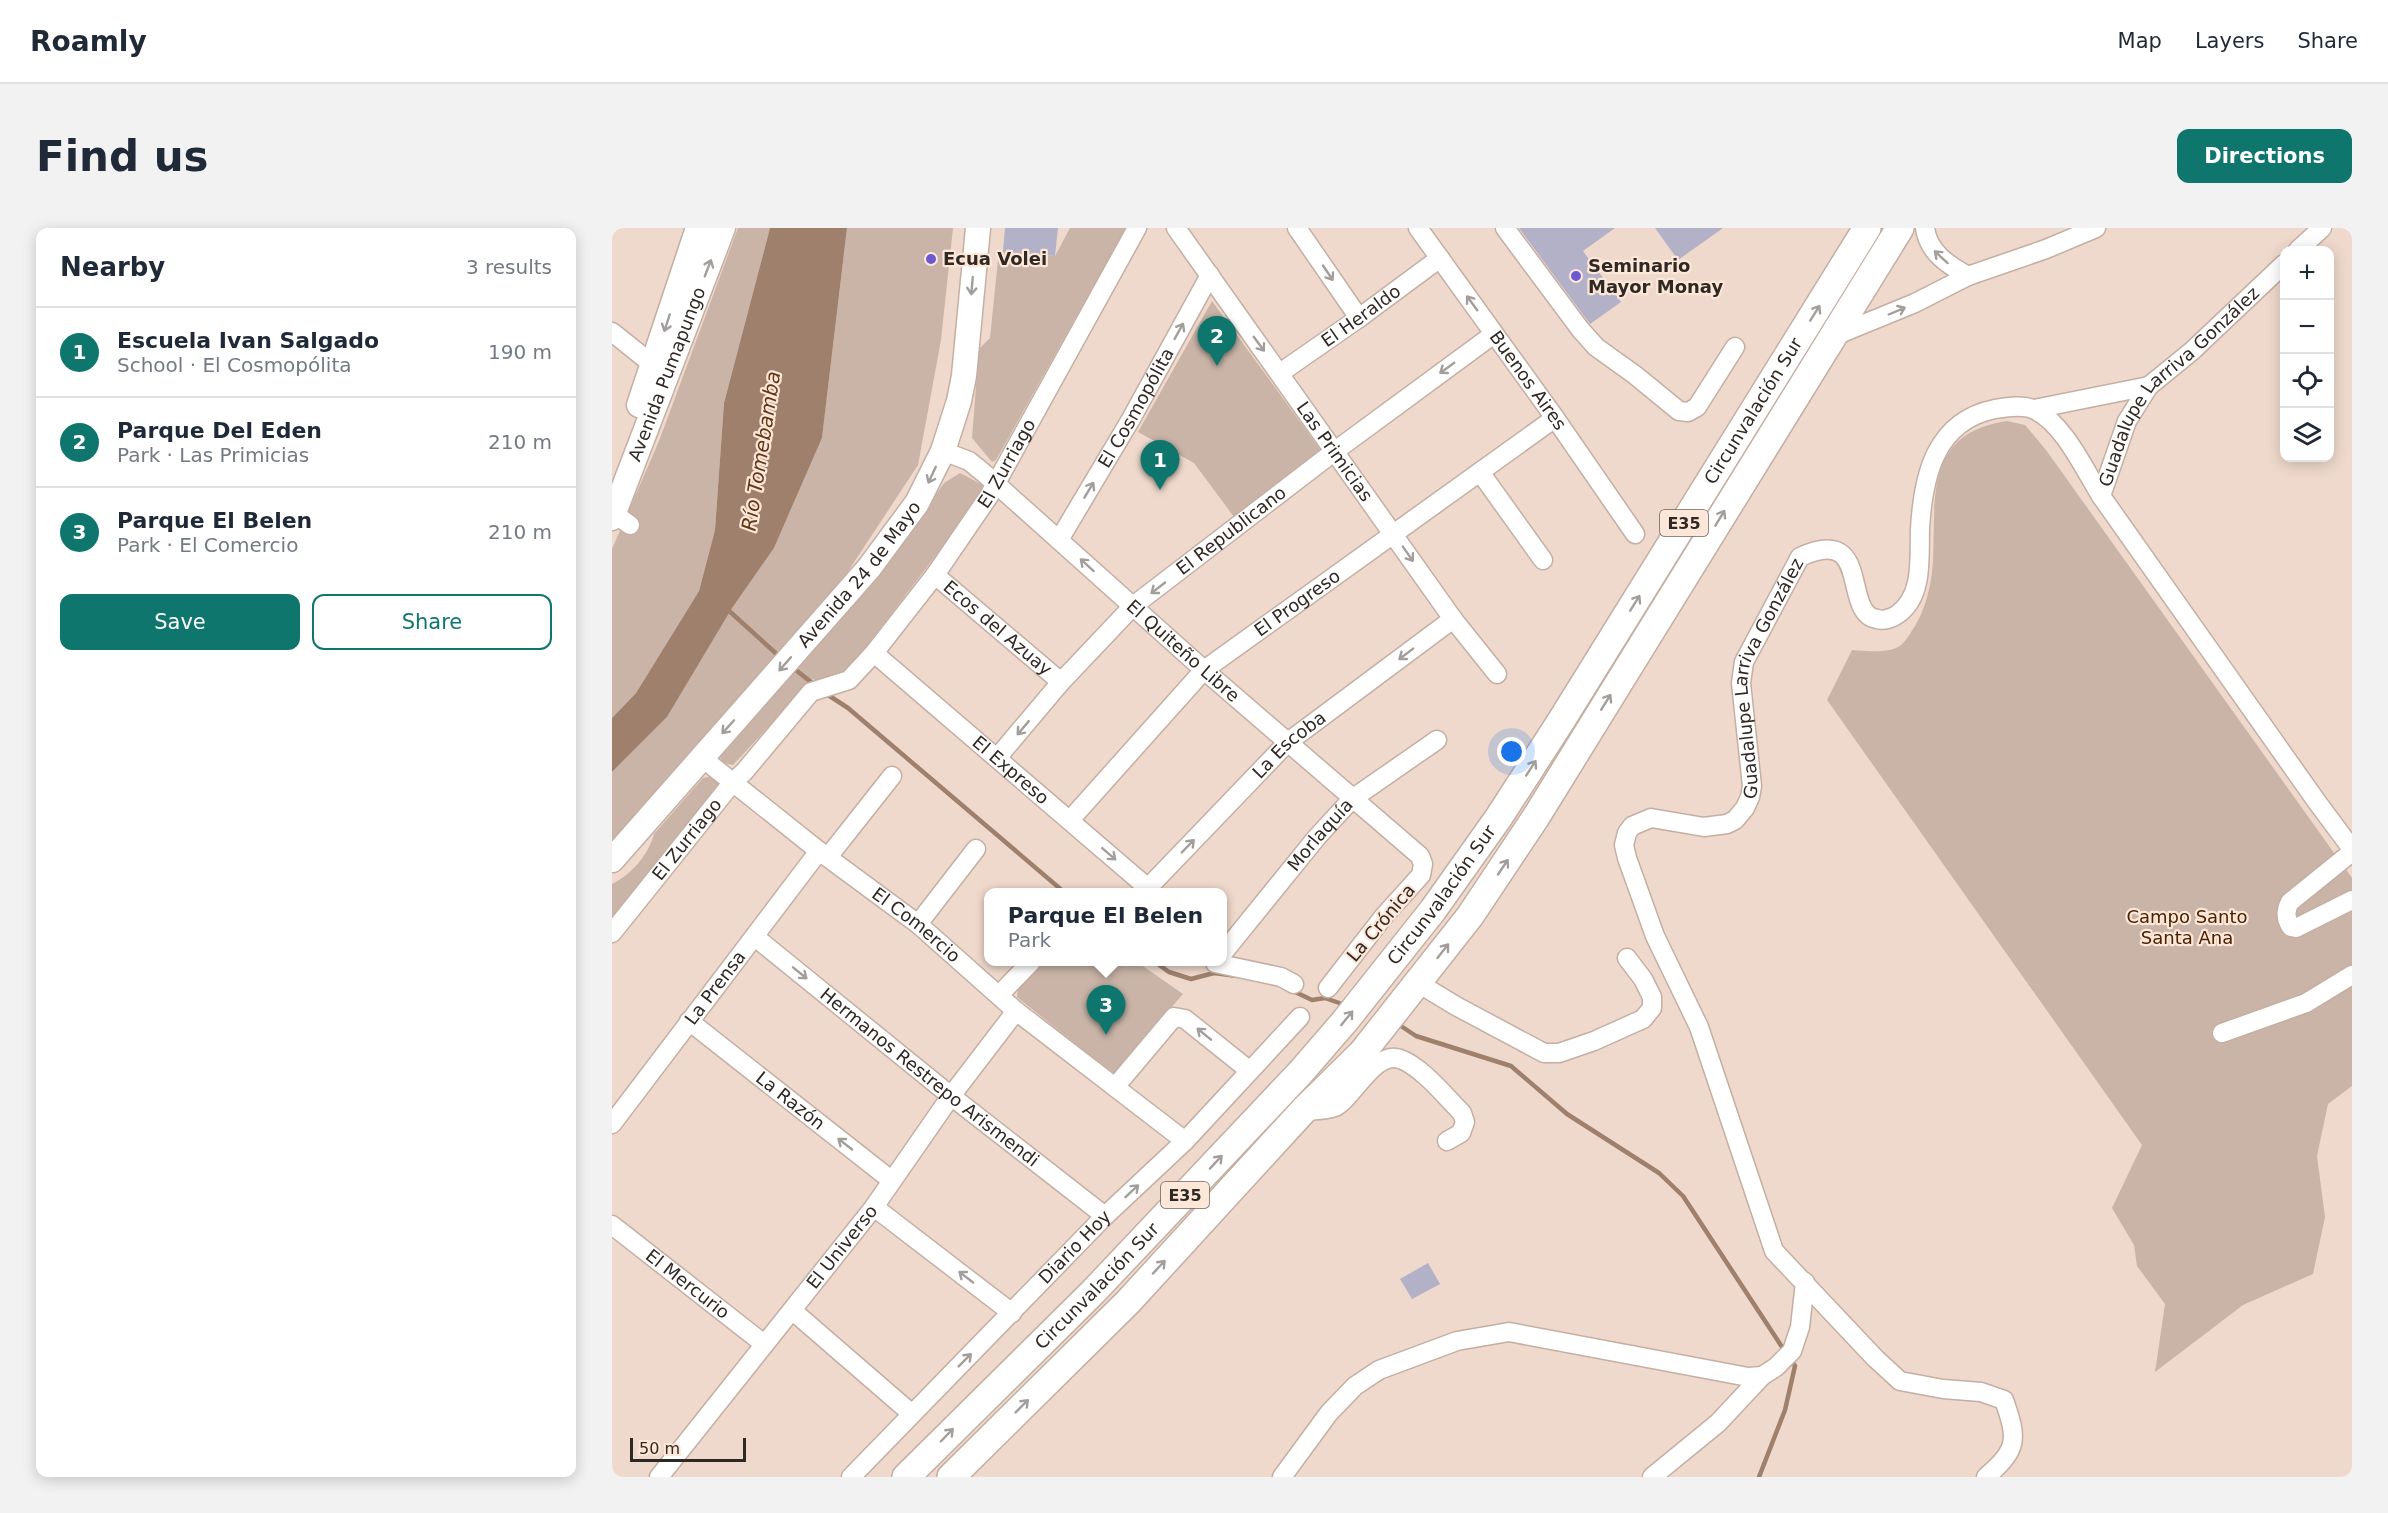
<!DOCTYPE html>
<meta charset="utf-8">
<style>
body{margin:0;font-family:"DejaVu Sans",sans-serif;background:#f2f2f3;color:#1f2937}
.controls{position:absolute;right:18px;top:18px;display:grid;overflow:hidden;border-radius:12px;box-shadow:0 3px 15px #0003}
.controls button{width:54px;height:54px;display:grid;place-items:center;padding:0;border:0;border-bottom:2px solid #e0e1e3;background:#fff;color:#1f2937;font:30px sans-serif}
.scale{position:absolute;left:18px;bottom:15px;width:116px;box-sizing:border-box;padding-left:6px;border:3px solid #302823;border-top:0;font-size:16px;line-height:21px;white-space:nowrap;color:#302823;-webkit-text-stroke:4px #fde7d9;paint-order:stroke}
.you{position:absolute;left:900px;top:524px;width:21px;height:21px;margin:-15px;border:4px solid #fff;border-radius:50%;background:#1a73e8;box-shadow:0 0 0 9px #1a73e833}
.badge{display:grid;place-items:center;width:39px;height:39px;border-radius:50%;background:#0f766e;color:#fff;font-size:20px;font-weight:700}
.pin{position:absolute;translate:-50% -50px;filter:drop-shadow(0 2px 3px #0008)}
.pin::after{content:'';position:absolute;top:32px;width:21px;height:18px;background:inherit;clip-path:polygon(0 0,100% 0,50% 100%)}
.popup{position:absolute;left:372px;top:660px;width:243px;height:78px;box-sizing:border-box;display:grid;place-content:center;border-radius:12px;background:#fff;filter:drop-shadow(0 2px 4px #0005);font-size:20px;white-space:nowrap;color:#747a83}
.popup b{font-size:22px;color:#1f2937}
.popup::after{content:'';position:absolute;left:50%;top:100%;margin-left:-12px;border:12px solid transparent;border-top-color:#fff}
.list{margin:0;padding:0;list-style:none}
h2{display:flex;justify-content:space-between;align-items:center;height:78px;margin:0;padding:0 24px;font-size:26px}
h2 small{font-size:20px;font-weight:400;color:#747a83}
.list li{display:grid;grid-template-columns:39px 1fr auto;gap:18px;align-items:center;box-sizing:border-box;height:90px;padding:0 24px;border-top:2px solid #e0e1e3}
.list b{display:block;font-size:22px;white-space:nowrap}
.list p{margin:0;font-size:20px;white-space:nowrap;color:#747a83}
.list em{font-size:20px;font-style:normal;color:#747a83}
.actions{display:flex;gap:12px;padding:18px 24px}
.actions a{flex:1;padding:14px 0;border:2px solid #0f766e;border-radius:12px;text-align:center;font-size:21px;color:#0f766e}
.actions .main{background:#0f766e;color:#fff}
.icon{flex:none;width:33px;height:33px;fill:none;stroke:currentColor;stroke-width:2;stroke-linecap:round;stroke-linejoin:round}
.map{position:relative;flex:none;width:1740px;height:1249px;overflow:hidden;border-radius:12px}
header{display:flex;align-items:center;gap:36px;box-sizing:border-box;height:84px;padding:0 30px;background:#fff;border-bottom:2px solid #e0e1e3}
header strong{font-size:28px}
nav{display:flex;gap:33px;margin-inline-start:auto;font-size:21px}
.intro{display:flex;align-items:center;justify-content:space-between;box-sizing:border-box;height:144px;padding:0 36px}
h1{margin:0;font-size:42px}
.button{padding:15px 27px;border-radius:12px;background:#0f766e;color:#fff;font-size:21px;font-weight:700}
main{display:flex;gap:36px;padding:0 36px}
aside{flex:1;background:#fff;border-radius:12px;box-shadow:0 3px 15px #0003}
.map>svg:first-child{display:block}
</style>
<header>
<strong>Roamly</strong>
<nav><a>Map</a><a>Layers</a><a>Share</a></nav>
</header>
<div class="intro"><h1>Find us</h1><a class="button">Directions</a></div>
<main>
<aside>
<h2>Nearby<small>3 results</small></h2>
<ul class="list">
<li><span class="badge">1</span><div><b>Escuela Ivan Salgado</b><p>School · El Cosmopólita</p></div><em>190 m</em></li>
<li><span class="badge">2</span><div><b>Parque Del Eden</b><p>Park · Las Primicias</p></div><em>210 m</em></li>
<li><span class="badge">3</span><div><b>Parque El Belen</b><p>Park · El Comercio</p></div><em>210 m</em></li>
</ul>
<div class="actions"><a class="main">Save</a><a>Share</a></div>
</aside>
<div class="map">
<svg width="1740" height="1249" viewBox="0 0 1740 1249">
<rect width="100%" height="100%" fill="#efd9cc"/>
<!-- green -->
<g fill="#c9b4a7">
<polygon points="126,0 158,0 112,175 103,302 87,363 24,465 0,490 0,321 47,213"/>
<polygon points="235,0 341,0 329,112 306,237 233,348 141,457 0,613 0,544 55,489 120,379 162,320 210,210"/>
<polygon points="458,0 514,0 384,232 380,234 360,210 367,121 378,110 387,22 443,28"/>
<polygon points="600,73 710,224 622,289 582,235 526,204"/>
<path d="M1395,193L1413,197L1434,222L1740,650V858L1716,876L1705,928L1713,989L1701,1046L1631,1077L1543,1144L1553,1076L1525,1038L1522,1017L1500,980L1530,917L1215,472L1240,422C1254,423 1278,426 1289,417C1295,412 1299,404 1303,398C1314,380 1320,354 1321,332C1324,268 1312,206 1395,193Z"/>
<polygon points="348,245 371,257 366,272 219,465 201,451 121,537 111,535 107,527 260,354 289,317 332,255"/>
<path d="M101,548L110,555L0,694V656C19,647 37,626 42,606L91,550Z"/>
<polygon points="433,734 525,734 571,766 501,846 405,769 406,761"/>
</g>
<!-- water -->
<polygon fill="#9e806d" points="158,0 235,0 210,210 162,320 120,380 55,489 0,544 0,490 24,465 87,363 103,302 112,175"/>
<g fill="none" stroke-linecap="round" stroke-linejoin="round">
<!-- stream -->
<g stroke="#9e806d" stroke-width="4.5">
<polyline points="115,381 169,430"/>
<polyline points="180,439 204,458"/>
<polyline points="213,465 236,480 452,664"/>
<polyline points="543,734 557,744 579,751 602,745 625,748"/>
<polyline points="679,762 700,772 713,770 733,777"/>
<polyline points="786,796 804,808 899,838 955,886 1047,945 1071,968 1174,1125"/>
<polyline points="1147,1249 1173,1182 1183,1138 1179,1132"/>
</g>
</g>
<!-- building -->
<g fill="#b2b1c7">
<polygon points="393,0 446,0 443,28 391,23"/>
<polygon points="907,0 1003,0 971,23 1009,74 978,96"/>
<polygon points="1043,0 1111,0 1066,32"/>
<polygon points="816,1035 828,1056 800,1071 788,1051"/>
</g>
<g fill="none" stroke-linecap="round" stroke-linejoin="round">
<!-- minor casing -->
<g stroke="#c4afa2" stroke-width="21">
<g id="minor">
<path id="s1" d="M564,0L841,391L885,446"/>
<polyline points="685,0 747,90"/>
<path id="s2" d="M806,0L943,190L1023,306"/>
<polyline points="893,0 968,101 984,119 1023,147 1067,183 1076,184 1085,179 1123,119"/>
<path d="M1313,0C1316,24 1336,37 1356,48"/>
<polyline points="1686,22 1710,0"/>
<polyline points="0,104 50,144"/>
<polyline points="1220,109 1303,75 1356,48 1434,21 1484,0"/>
<path id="s3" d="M668,145L747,90L828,30"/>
<polyline points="1422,181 1537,158"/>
<path id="s4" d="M331,223L357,233L373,246L592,442L808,628L811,636L809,647L772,688L716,760"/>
<polyline points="868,244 931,332"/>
<polyline points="1489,268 1705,574 1740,621"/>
<polyline points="0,284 18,297"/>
<path id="s5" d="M447,312L519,191L598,47"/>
<path id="s6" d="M323,347L449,454"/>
<path id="s7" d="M262,425L536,660"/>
<path id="s8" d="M89,529L207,623L306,696L404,783L573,913"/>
<path id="s9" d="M385,530L449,454L521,378L723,223L882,106"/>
<path id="s10" d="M458,592L592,442L943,190"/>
<path d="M1740,624L1678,674C1673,683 1673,690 1679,699L1684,700L1740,672"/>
<polyline points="216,629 280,548"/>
<path id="s11" d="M532,664L676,514L841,391"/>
<polyline points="306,696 364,621"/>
<path id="s12" d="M0,705L121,554L132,544L199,464L237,452L262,425L323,347L377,268L525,0"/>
<path id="s13" d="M143,709L339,868L493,988"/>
<path id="s14" d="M611,725L705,609L740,571L825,512"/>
<polyline points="604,734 603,735 669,749 682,756"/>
<polyline points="806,755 844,778 932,825 947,825 982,813 1031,791 1040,780 1040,769 1031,751 1015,730"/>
<polyline points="388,766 419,734"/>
<path id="s15" d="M77,793L279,952"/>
<polyline points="1610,805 1694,775 1740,747"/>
<polyline points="503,859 562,789 573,791 638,843"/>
<path d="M691,883C702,882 713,883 723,879C741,870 763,822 788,831C809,838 834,869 850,885L853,894L849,905L835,913"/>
<path id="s16" d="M0,896L207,623"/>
<polyline points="262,979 400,1085"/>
<path id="s17" d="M0,997L152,1116"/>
<polyline points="181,1083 300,1186"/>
<path id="s18" d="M47,1249L262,979L339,868L404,783"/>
<path id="s19" d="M239,1249L493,988L573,913L688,789"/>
<polyline points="670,1249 717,1185 743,1158 767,1142 845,1113 897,1104 1099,1142 1136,1149 1150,1148"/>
<polyline points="1040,1249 1106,1195 1150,1148 1164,1139 1180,1123 1188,1099 1193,1054"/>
<path id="s20" d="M1374,1249C1406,1221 1406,1212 1392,1172L1369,1164L1331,1161L1288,1153L1263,1130L1162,1023L1087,799L1043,708L1015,630L1012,617L1015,605L1020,598L1039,590L1092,599L1115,596L1123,592L1133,580L1138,569L1140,558L1129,455L1132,434L1188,329C1261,295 1229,386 1265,391C1272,393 1281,390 1286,386C1312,367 1307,329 1308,301C1311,248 1323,193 1383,181C1395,179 1412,176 1423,182C1452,196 1472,241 1489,268L1515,193L1537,158L1580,123L1672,36"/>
</g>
</g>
<!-- major casing -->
<g stroke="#c4afa2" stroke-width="27">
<g id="major">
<polyline points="27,177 86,0"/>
<path id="s21" d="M0,290L111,0"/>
<path id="s22" d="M0,632L257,340L305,275L331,223L347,173L352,148L366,0"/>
</g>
</g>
<!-- highway casing -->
<g stroke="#c4afa2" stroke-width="30">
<g id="highway">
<path id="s23" d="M294,1249L481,1064L688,845L733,793L821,682L887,589L949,493L1255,0"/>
<polyline points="339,1249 516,1074 691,883 750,825 858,688 924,589 1288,0"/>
</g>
</g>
<!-- minor -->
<use href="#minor" stroke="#fff" stroke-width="18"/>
<!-- major -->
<use href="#major" stroke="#fff" stroke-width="24"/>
<!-- highway -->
<use href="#highway" stroke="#fff" stroke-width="27"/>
</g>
<!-- one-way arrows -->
<defs><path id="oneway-shaft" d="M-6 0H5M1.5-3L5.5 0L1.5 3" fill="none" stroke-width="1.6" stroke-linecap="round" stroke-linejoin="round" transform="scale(1.5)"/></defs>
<g stroke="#a29e9c">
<use href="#oneway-shaft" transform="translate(1329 29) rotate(-138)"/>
<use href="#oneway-shaft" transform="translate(96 40) rotate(-69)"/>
<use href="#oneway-shaft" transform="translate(716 45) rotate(56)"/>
<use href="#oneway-shaft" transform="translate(360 58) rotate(95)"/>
<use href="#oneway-shaft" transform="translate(860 75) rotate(-126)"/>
<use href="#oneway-shaft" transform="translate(1285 83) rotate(-23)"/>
<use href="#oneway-shaft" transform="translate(1203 85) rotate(-58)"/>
<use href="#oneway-shaft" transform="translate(55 95) rotate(108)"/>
<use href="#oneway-shaft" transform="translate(567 103) rotate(-61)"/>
<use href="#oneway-shaft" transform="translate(647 116) rotate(54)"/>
<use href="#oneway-shaft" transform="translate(835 140) rotate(144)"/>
<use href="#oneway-shaft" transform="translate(320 247) rotate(115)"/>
<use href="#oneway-shaft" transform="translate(477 262) rotate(-59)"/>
<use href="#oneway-shaft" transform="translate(1108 290) rotate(-59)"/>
<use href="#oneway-shaft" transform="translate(796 326) rotate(55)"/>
<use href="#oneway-shaft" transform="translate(475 337) rotate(-138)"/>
<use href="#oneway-shaft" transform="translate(546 360) rotate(142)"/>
<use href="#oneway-shaft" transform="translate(1023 375) rotate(-58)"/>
<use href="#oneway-shaft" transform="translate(794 426) rotate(143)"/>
<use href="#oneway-shaft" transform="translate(173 436) rotate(131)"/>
<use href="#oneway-shaft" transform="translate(994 474) rotate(-58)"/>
<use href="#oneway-shaft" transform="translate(116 499) rotate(132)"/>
<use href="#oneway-shaft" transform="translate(411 500) rotate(130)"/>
<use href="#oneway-shaft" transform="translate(919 540) rotate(-57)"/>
<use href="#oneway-shaft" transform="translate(576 618) rotate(-46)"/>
<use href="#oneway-shaft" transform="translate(497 626) rotate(41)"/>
<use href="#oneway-shaft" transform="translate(891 639) rotate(-56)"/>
<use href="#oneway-shaft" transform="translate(831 723) rotate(-52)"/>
<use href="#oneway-shaft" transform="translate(188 745) rotate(39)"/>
<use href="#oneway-shaft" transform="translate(735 790) rotate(-51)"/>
<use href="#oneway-shaft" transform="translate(592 806) rotate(-141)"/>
<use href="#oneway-shaft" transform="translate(233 916) rotate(-142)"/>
<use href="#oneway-shaft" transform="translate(604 934) rotate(-47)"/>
<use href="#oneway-shaft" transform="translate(520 963) rotate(-43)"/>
<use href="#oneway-shaft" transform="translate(547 1039) rotate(-47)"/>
<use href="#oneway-shaft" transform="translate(354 1049) rotate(-142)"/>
<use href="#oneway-shaft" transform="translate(353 1132) rotate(-45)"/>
<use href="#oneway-shaft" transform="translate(410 1178) rotate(-45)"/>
<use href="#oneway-shaft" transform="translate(335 1207) rotate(-46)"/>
</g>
<!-- markers -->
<g fill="#6e58d2" stroke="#fde7d9" stroke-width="2">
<circle cx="319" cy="31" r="6"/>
<circle cx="964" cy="48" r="6"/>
</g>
<g text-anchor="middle" stroke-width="4.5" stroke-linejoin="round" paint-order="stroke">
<!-- shield labels -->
<g fill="#fde7d9" stroke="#6e615a" stroke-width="1.5">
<rect x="1048" y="282" width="48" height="26" rx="4.5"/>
<rect x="549" y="954" width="48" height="26" rx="4.5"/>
</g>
<g font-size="16" font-weight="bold" fill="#302823">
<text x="1072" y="301">E35</text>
<text x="573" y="973">E35</text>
</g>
<!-- poi labels -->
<g font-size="18" font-weight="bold" fill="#302823" stroke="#fde7d9" text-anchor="start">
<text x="331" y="37">Ecua Volei</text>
<text x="976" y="44">Seminario<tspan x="976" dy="21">Mayor Monay</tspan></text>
</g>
<!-- street labels -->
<g font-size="18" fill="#302823" stroke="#fde7d9">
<text dy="6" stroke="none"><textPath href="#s3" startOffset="99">El Heraldo</textPath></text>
<text dy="6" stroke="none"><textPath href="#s21" startOffset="154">Avenida Pumapungo</textPath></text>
<text dy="6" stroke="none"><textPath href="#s2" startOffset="188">Buenos Aires</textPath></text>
<text dy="6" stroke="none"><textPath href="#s20" startOffset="1896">Guadalupe Larriva González</textPath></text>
<text dy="6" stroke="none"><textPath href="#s5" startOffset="153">El Cosmopólita</textPath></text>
<text dy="6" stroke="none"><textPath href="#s23" startOffset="1368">Circunvalación Sur</textPath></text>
<text dy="6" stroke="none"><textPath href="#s1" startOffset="274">Las Primicias</textPath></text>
<text dy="6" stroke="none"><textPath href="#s12" startOffset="621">El Zurriago</textPath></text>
<text dy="6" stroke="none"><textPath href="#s9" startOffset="328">El Republicano</textPath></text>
<text dy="6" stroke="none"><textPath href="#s22" startOffset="378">Avenida 24 de Mayo</textPath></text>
<text dy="6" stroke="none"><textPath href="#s10" startOffset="316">El Progreso</textPath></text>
<text dy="6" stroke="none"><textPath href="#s6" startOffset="82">Ecos del Azuay</textPath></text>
<text dy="6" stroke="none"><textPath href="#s4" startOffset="314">El Quiteño Libre</textPath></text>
<text dy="6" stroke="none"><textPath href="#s20" startOffset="1089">Guadalupe Larriva González</textPath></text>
<text dy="6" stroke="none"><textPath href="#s11" startOffset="207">La Escoba</textPath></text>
<text dy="6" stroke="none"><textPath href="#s7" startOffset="180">El Expreso</textPath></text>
<text dy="6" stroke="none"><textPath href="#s14" startOffset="153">Morlaquía</textPath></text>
<text dy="6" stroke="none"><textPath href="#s12" startOffset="120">El Zurriago</textPath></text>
<text dy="6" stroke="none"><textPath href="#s23" startOffset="792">Circunvalación Sur</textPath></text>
<text transform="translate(769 695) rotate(-50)" y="6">La Crónica</text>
<text dy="6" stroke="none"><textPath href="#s8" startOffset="273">El Comercio</textPath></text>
<text dy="6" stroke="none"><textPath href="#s16" startOffset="171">La Prensa</textPath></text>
<text dy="6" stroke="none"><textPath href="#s13" startOffset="224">Hermanos Restrepo Arismendi</textPath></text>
<text dy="6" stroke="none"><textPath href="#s15" startOffset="129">La Razón</textPath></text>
<text dy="6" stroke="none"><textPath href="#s18" startOffset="294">El Universo</textPath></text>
<text dy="6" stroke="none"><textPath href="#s19" startOffset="321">Diario Hoy</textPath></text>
<text dy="6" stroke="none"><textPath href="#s17" startOffset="96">El Mercurio</textPath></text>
<text dy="6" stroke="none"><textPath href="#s23" startOffset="270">Circunvalación Sur</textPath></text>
</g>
<!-- park labels -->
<g font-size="18" fill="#4b2100" stroke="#fde7d9">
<text x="1575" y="695">Campo Santo<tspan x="1575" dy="21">Santa Ana</tspan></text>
</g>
<!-- water labels -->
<g font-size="20" font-style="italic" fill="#623617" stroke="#fde7d9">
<text transform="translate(149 223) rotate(-81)" y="7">Río Tomebamba</text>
</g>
</g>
</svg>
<div class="controls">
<button>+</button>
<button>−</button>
<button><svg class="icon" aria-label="locate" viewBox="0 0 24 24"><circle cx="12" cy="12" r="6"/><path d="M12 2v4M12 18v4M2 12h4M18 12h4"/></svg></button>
<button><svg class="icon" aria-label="layers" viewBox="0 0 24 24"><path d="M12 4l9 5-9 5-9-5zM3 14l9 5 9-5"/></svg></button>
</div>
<div class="scale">50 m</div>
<div class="you"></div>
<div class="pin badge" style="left:548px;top:262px">1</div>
<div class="pin badge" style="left:605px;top:138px">2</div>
<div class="pin badge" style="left:494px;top:807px">3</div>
<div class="popup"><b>Parque El Belen</b>Park</div>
</div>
</main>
